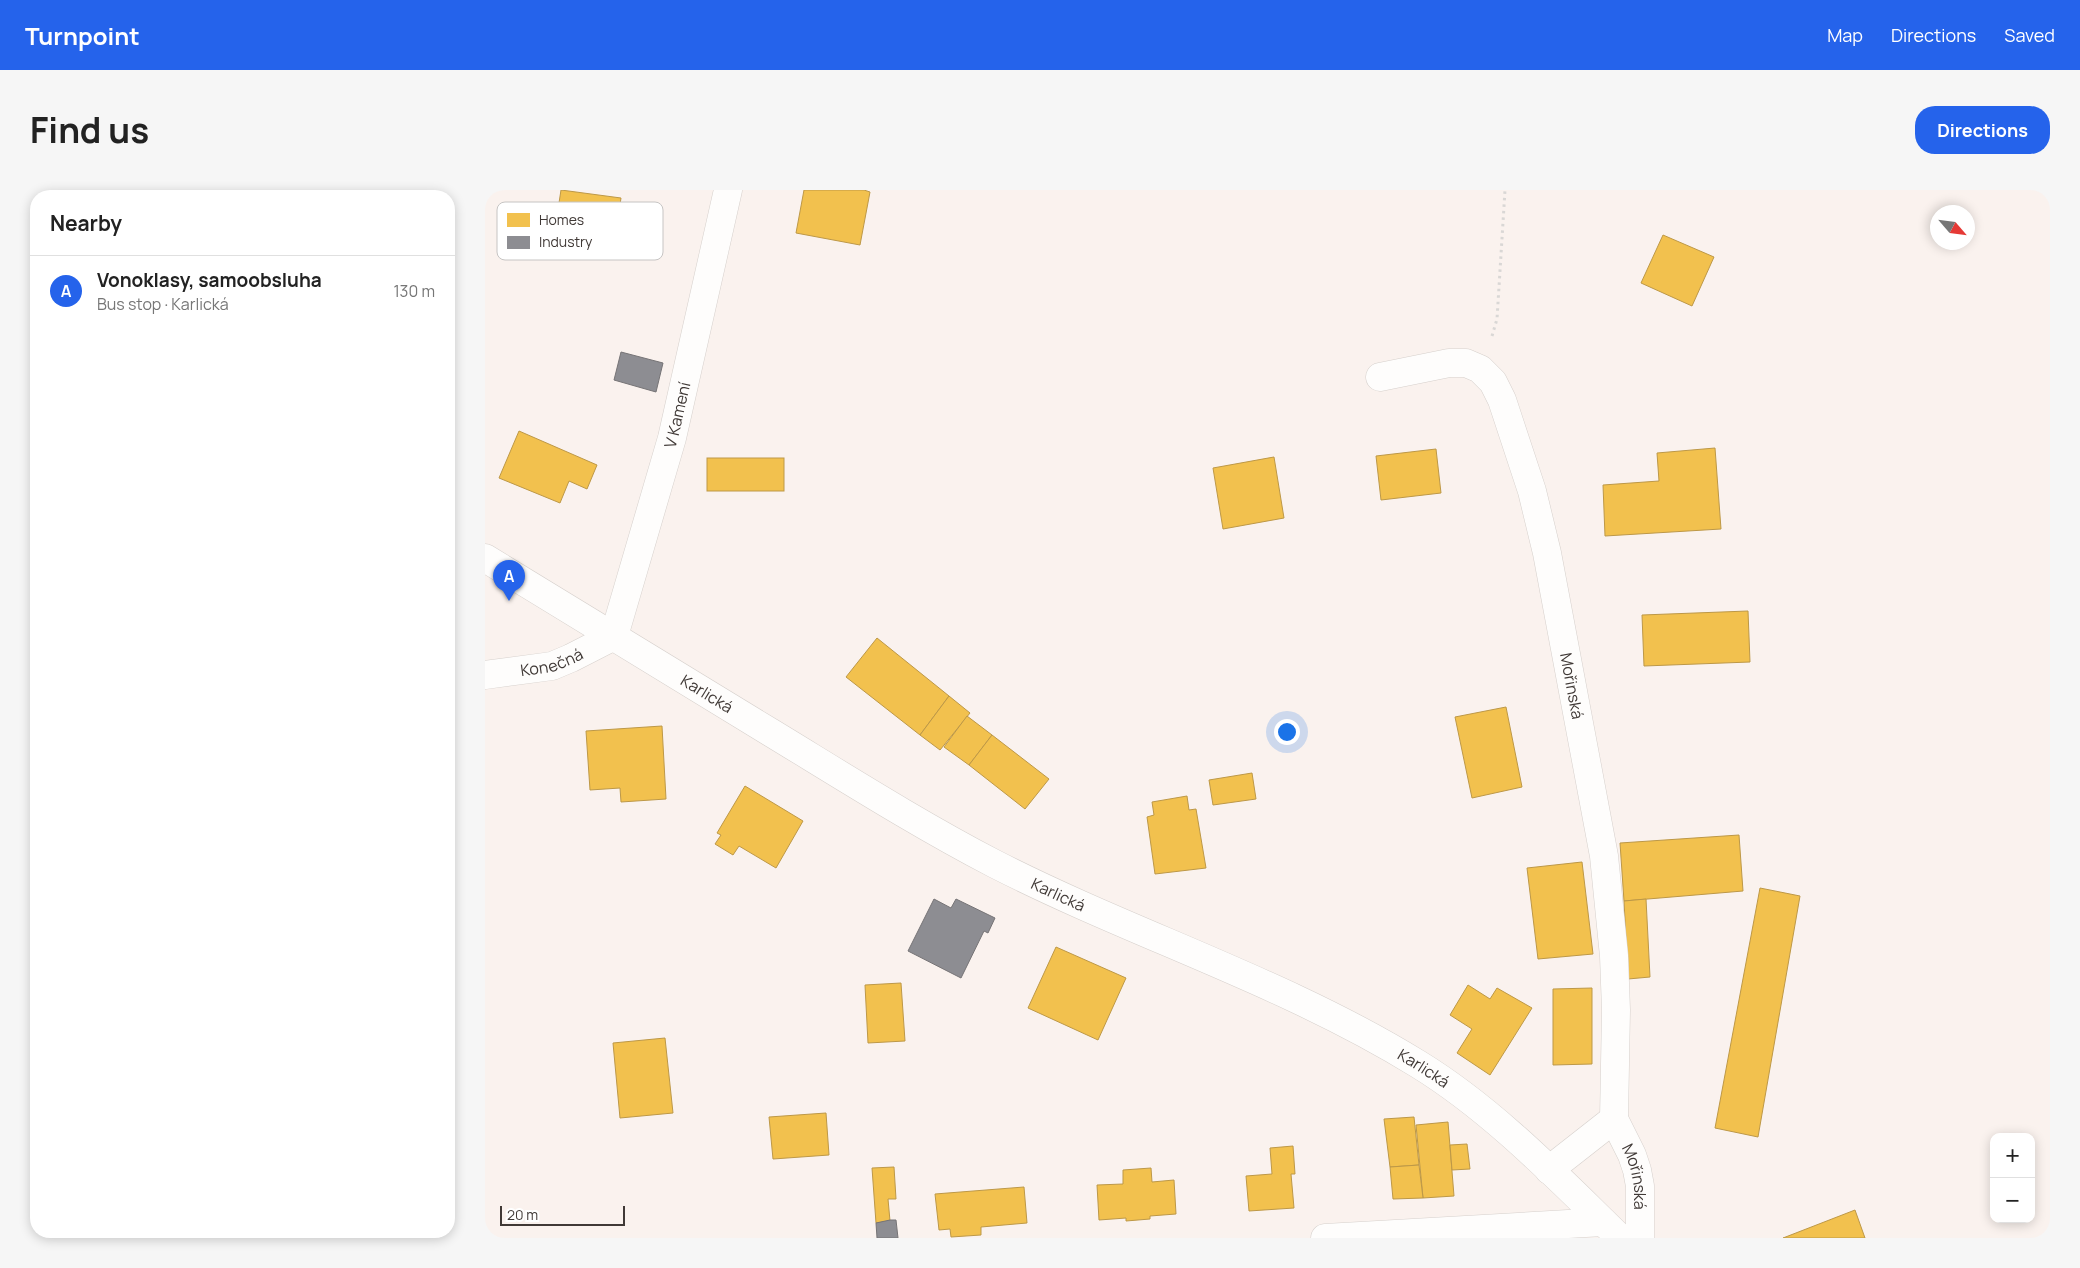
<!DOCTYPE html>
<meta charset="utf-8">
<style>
body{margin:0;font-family:Manrope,sans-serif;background:#f6f6f6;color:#222}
.controls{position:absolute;right:15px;bottom:15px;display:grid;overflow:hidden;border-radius:10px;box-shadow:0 2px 12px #0003}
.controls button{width:45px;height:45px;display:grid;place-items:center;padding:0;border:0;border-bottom:1px solid #e0e0e0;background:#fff;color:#222;font:25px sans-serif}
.compass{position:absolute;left:1445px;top:15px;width:45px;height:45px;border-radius:50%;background:#fff;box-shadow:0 2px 12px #0003;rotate:118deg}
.scale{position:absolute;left:15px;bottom:12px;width:125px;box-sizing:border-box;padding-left:5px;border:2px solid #403936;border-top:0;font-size:14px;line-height:18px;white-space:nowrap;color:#403936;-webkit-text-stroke:4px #fff;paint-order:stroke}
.you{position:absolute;left:801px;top:541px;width:18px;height:18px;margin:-12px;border:4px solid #fff;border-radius:50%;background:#1a73e8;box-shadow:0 0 0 8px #1a73e833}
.badge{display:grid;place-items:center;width:32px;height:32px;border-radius:50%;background:#2563eb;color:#fff;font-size:16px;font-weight:700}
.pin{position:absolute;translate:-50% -41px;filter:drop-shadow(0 1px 2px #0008)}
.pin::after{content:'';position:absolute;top:26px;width:18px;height:15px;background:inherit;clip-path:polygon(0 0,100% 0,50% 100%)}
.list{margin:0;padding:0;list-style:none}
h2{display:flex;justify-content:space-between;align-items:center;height:65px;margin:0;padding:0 20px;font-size:21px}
h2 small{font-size:16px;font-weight:400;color:#767676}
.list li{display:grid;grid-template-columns:32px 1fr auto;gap:15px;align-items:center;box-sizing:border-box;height:70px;padding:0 20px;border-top:1px solid #e0e0e0}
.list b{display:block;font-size:19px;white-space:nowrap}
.list p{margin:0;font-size:16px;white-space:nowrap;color:#767676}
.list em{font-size:16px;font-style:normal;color:#767676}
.map{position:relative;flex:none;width:1565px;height:1048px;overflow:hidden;border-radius:20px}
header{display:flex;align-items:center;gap:30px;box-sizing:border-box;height:70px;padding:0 25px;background:#2563eb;color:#fff}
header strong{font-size:24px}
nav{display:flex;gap:28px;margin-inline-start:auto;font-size:18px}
.intro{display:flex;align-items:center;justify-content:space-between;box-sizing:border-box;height:120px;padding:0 30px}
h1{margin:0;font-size:35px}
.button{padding:12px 22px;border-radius:20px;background:#2563eb;color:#fff;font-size:18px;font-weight:700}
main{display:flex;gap:30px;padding:0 30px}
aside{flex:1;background:#fff;border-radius:20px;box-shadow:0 2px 12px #0003}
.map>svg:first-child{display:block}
</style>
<header>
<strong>Turnpoint</strong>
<nav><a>Map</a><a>Directions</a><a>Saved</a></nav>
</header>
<div class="intro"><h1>Find us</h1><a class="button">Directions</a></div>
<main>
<aside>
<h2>Nearby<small></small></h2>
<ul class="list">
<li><span class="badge">A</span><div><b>Vonoklasy, samoobsluha</b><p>Bus stop · Karlická</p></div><em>130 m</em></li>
</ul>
</aside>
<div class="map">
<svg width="1565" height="1048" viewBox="0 0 1565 1048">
<rect width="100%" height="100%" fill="#faf2ee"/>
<!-- homes -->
<g fill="#f2c14e" stroke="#bd9847">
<polygon points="76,0 136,8 127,67 67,58"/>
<polygon points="319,0 379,0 385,2 375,55 311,43"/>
<polygon points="1178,45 1229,67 1207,116 1156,93"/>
<polygon points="34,241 112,275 102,299 84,291 75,313 14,288"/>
<polygon points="1230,258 1236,339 1120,346 1118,295 1174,291 1172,263"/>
<polygon points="951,259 956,303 896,310 891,266"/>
<polygon points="789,267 799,328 738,339 728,278"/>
<rect x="222" y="268" width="77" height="33"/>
<polygon points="1263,421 1265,472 1159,476 1157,425"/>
<polygon points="392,448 464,506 435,545 361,487"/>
<polygon points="464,506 485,523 455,560 435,545"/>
<polygon points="1021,517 1037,597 987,608 970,527"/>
<polygon points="482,526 507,545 484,575 459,557"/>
<polygon points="177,536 181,609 136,612 135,598 105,600 101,541"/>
<polygon points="507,545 564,589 540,619 484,575"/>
<polygon points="767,583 771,609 728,615 724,590"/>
<polygon points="260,596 318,631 291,678 254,656 248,665 230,654 236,645 232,643"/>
<polygon points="702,606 704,620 711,619 721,678 670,684 662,627 669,625 667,612"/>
<polygon points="1254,645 1258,701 1139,711 1135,653"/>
<polygon points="1097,672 1108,764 1053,769 1042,678"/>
<polygon points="1275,698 1315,706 1273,947 1230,938"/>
<polygon points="1161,709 1165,787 1143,789 1139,711"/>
<polygon points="571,757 641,788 613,850 543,818"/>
<polygon points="416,793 420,851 383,853 380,795"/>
<polygon points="983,795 1005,809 1012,798 1047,818 1005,885 972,863 987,839 965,825"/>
<polygon points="1107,798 1107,874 1068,875 1068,799"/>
<polygon points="180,848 188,923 135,928 128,853"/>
<polygon points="341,923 344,965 288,969 284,927"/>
<polygon points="929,927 934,975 905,977 899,929"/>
<polygon points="963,932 969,1006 938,1008 931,935"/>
<polygon points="982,954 985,979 967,980 965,955"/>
<polygon points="808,956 810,984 806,984 809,1018 764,1021 761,986 787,984 785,958"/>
<polygon points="934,975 938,1008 908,1009 905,977"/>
<polygon points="409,977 411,1009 403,1009 405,1031 391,1033 387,978"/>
<polygon points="666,978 667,992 689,990 691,1024 665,1026 665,1029 641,1031 641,1028 614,1030 612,995 638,994 638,980"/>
<polygon points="539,997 542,1033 496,1037 496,1045 466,1047 465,1039 454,1040 450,1004"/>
<polygon points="1370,1020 1380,1048 1298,1048"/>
</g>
<!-- industry -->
<g fill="#8d8d92" stroke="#767476">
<polygon points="136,162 178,173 171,202 129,190"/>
<polygon points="449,709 466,718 471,709 510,728 503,743 499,741 476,788 423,761"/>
<polygon points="405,1030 411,1030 413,1048 392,1048 391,1033"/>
</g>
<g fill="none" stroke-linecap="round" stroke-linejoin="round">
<!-- minor casing -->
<g stroke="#d6d0cc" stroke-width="29">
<g id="minor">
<path id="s1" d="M895,187L964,173H981L995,179L1008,192L1017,210L1047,301L1062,363L1119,666L1129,766L1131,820L1129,929L1147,965L1152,980L1155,996V1048"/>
<path id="s2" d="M0,368C95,426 190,484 285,542C359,587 433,634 510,674C649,745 800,792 933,874C1008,920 1072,987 1135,1048"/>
<path id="s3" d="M129,446L187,248L243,0"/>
<path id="s4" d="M0,485L67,476L86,468L129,446"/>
<polyline points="1064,980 1129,929"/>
<polyline points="840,1048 1118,1032"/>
</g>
</g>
<!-- path -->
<polyline stroke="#d9d7d5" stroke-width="3" stroke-dasharray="2.5 4" stroke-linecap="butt" points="1007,146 1012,129 1020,0"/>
<!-- minor -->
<use href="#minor" stroke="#fefdfc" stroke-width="28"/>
</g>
<g text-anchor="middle" stroke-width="5" stroke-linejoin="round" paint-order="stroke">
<!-- street labels -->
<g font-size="16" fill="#403936" stroke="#fff">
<text dy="6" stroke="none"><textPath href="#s3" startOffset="230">V Kamení</textPath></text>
<text dy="6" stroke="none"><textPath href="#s4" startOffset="68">Konečná</textPath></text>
<text dy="6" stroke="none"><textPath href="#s1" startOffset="436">Mořinská</textPath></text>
<text dy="6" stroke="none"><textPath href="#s2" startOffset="260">Karlická</textPath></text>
<text dy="6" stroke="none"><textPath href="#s2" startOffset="665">Karlická</textPath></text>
<text dy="6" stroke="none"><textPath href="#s2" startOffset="1070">Karlická</textPath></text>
<text dy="6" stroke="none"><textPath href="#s1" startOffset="935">Mořinská</textPath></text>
</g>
</g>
<!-- legend -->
<rect x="12" y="12" width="166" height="58" rx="8" fill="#fff" stroke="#c6c4c3" stroke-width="1"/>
<rect x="22" y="23" width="23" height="14" fill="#f2c14e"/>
<rect x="22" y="46" width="23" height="13" fill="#8d8d92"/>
<g font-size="14" fill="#403936">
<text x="54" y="35">Homes</text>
<text x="54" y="57">Industry</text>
</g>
</svg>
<div class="controls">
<button>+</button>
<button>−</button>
</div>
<svg class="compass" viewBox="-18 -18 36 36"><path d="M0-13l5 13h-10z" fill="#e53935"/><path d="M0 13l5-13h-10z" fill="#767676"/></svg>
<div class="scale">20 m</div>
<div class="you"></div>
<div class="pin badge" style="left:24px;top:411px">A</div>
</div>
</main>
